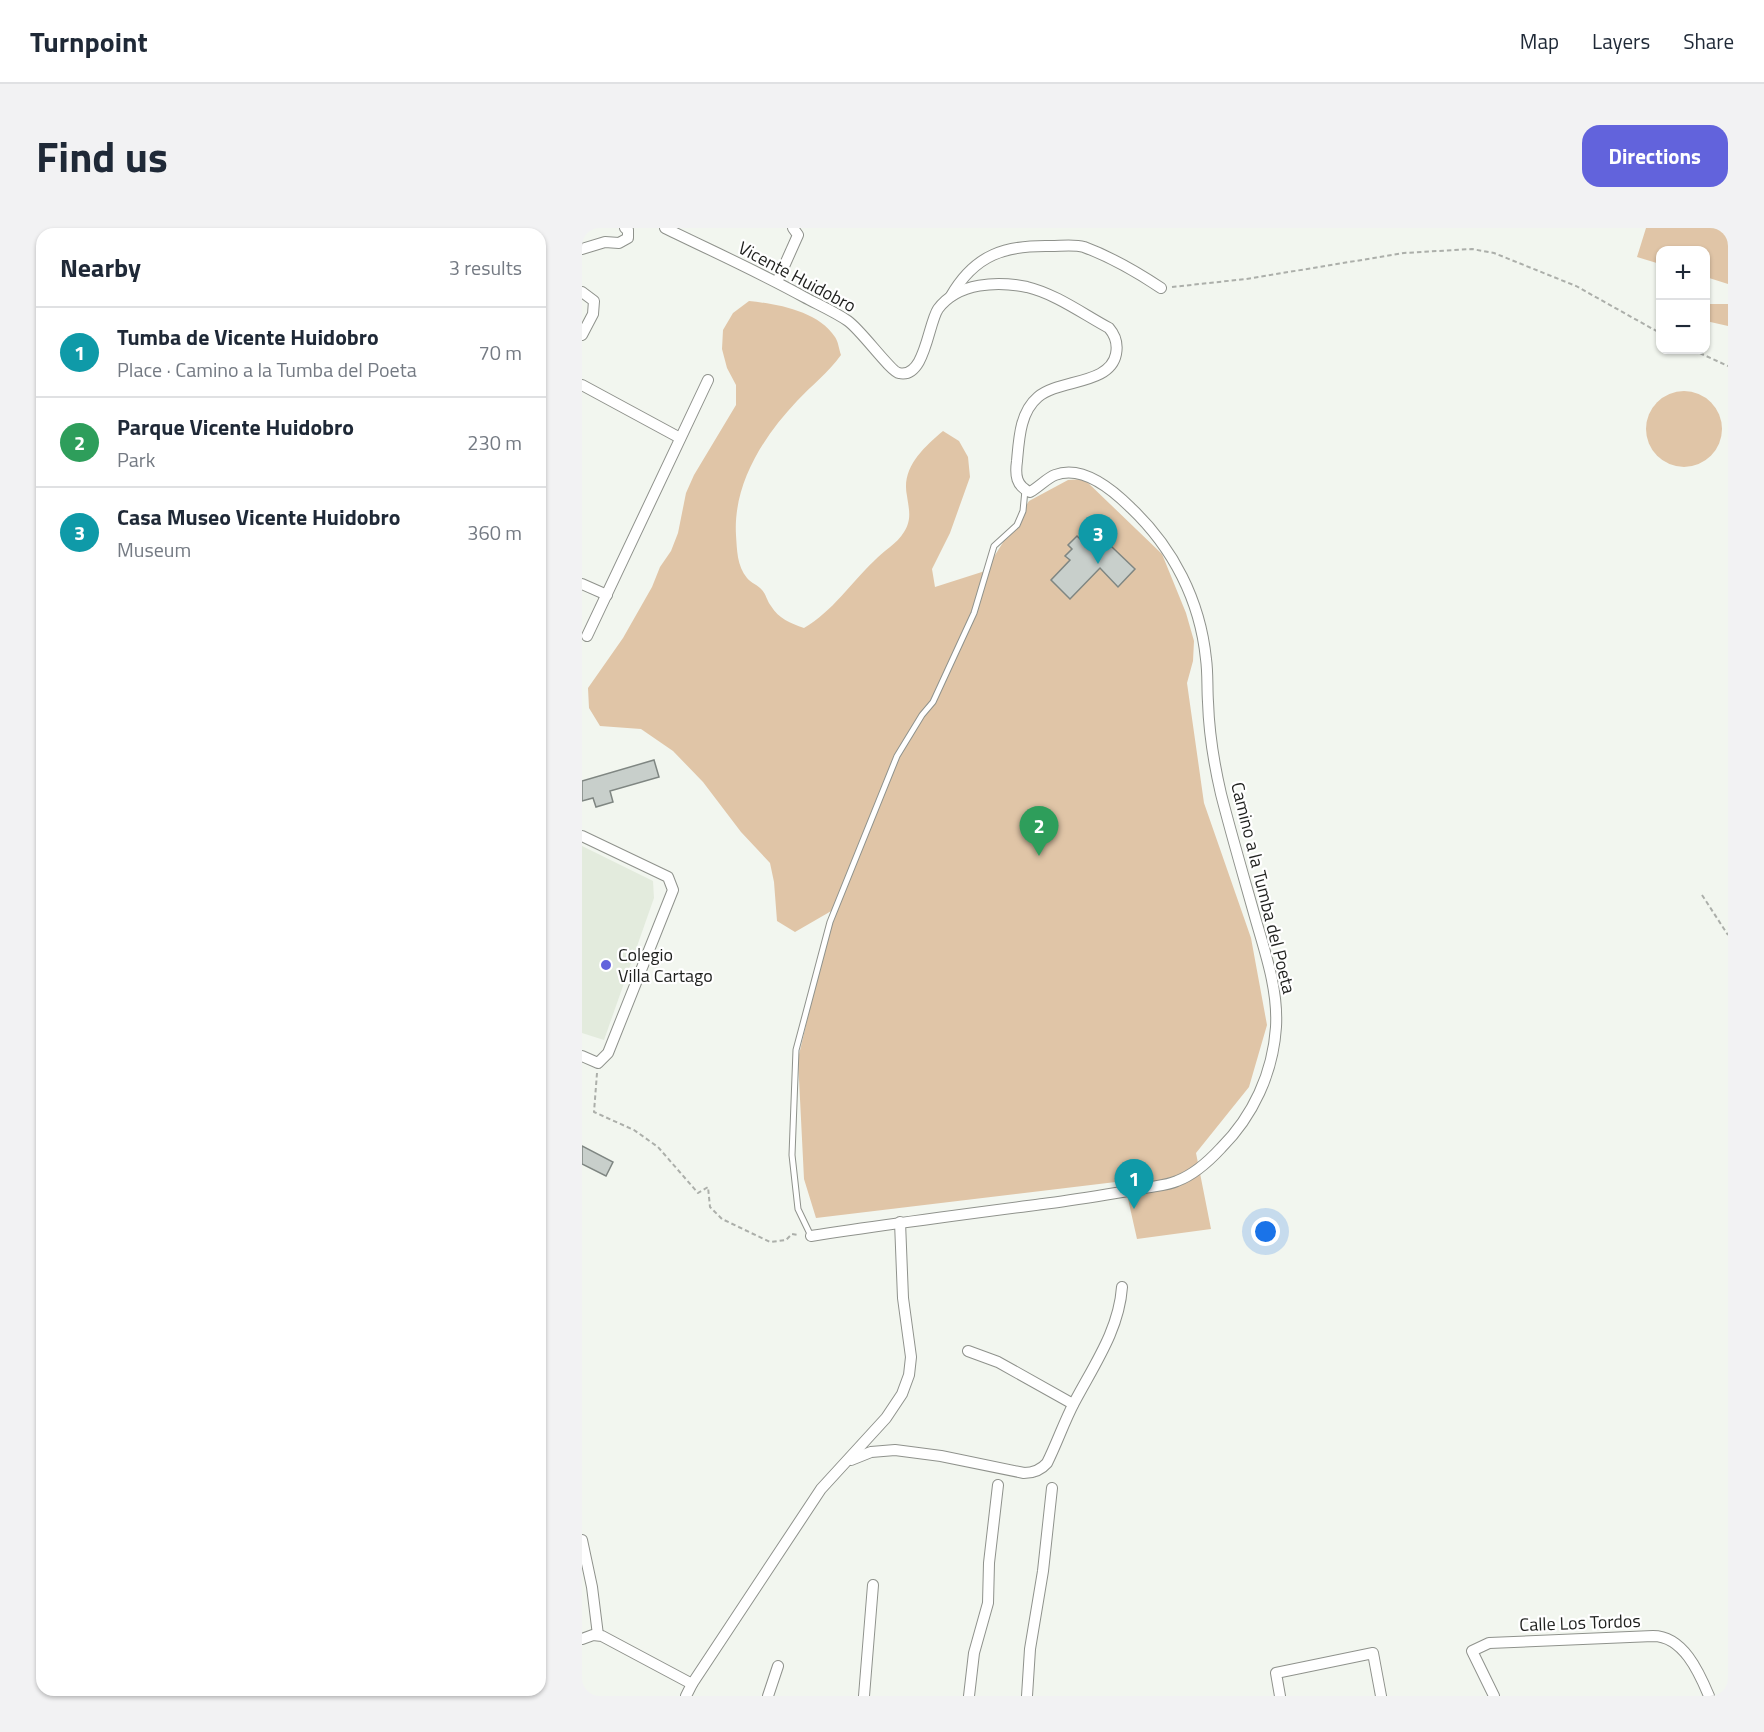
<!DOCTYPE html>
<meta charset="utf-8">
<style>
body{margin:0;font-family:"Titillium Web",sans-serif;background:#f2f2f3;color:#1f2937}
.controls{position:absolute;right:18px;top:18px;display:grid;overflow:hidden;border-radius:12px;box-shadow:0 2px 4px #0004}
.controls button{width:54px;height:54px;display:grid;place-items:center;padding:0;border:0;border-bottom:2px solid #e0e1e3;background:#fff;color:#1f2937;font:30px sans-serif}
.you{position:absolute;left:684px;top:1004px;width:21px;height:21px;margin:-15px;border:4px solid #fff;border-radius:50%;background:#1a73e8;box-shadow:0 0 0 9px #1a73e833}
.badge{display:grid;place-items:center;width:39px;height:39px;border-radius:50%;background:#6263dc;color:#fff;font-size:20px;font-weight:700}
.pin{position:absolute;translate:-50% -50px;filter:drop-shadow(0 2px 3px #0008)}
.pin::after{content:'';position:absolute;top:32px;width:21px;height:18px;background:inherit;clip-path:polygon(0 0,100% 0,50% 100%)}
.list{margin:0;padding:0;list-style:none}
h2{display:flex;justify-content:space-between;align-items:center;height:78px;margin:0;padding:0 24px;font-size:26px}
h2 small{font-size:20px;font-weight:400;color:#747a83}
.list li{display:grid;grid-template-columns:39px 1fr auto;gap:18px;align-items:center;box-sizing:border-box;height:90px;padding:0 24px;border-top:2px solid #e0e1e3}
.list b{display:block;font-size:22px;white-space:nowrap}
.list p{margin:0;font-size:20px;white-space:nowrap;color:#747a83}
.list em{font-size:20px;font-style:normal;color:#747a83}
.map{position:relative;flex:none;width:1146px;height:1468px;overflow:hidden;border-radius:18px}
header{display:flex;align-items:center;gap:36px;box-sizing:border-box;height:84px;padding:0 30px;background:#fff;border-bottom:2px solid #e0e1e3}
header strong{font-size:28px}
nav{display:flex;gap:33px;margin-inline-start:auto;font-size:21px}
.intro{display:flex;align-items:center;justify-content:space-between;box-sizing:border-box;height:144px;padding:0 36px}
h1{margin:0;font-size:42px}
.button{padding:15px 27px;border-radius:18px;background:#6263dc;color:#fff;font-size:21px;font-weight:700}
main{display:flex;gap:36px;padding:0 36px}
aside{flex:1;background:#fff;border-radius:18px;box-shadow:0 2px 4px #0004}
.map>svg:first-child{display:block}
</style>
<header>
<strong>Turnpoint</strong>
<nav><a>Map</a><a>Layers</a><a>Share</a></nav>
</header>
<div class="intro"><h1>Find us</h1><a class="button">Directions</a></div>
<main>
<aside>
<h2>Nearby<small>3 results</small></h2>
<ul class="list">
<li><span class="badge" style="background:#0f9aa8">1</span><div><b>Tumba de Vicente Huidobro</b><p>Place · Camino a la Tumba del Poeta</p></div><em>70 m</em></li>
<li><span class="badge" style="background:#2e9e5b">2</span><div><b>Parque Vicente Huidobro</b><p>Park</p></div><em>230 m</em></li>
<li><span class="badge" style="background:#0f9aa8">3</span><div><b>Casa Museo Vicente Huidobro</b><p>Museum</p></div><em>360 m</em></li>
</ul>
</aside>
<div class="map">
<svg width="1146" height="1468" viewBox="0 0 1146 1468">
<rect width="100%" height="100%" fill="#f2f6ef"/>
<!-- built -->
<polygon fill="#e3ebdd" points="0,618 71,653 72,670 22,812 0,805"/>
<!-- green -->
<g fill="#e0c5a7">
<polygon points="1064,0 1146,0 1146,56 1124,49 1124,22 1078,22 1078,36 1055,29"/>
<path d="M167,73C195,76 236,83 253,109C256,113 257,121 259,127C246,145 230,157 215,173C181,209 151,256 154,307C155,322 155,338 165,350C169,355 176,357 180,362C184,366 185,373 189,378C197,391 208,395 222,400C251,383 268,356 292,333C301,323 315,316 322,304C330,291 327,282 325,268C319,240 341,220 361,203L377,213L386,229L388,249L368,305L350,341L353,359L403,343L447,273L486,252L502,251L580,326L604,385L612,413L611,433L605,455L622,575L669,710L685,797L667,859L614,925L629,1001L555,1011L542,953L234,990L222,951L216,831L251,682L213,704L195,693L192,654L188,635L159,604L121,554L91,523L59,501L18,498L7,480L6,460L41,410L70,359L78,339L89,323L96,305L104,265L112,247L154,177V157L145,140L140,121L141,102L151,85Z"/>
<polygon points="1124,76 1146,76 1146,98 1124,93"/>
<circle cx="1102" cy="201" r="38"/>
</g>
<!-- building -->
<g fill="#c8cfcb" stroke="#7f8682" stroke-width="1.5">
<polygon points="509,299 553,341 536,359 518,340 488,371 469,352 488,332 483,328 490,321 486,317 495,308 498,311"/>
<polygon points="72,532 77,549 28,563 31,574 14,579 11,570 0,573 0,553"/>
<polygon points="0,918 31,934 24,948 0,936"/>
</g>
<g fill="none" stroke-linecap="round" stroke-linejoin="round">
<!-- service casing -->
<g stroke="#8f928c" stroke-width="7">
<polyline id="service" points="229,1008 216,981 210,927 214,822 248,694 315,528 340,487 351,474 392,385 412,318 435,297 441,283 443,262"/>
</g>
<!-- minor casing -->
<g stroke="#8f928c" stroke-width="12">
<g id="minor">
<path d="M83,0C130,23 177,44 222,69C237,77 253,84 266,93C279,102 309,144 317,145C343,151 346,96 356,81C376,54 416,53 445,59C474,66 501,86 527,100C533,107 536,116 534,126C528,157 477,151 456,169C438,184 437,211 435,233C433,247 434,258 448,264C457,259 465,250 473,247C501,236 531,262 549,280C591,320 618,372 624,431C626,445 625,460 626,474C627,505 632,536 639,566C650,609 663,653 675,696C685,730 696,764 694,799C691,845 671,888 639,920C627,933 611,947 595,953C584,958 570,958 559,961C526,966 494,972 461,976C384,986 306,996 229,1008"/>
<polyline points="0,21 23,14 37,15 46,10 46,2 43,0"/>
<polyline points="195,54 216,7 211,0"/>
<polyline points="0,64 12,73 11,86 0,107"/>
<path d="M369,68C393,26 424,17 469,18C479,18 492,16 502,19C529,29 555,44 579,60"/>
<polyline points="0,157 98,210"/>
<polyline points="0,356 25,367"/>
<polyline points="5,408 126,152"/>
<polyline points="0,608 86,649 91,662 26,825 16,835 0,828"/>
<polyline points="386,1123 416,1134 491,1176"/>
<path d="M269,1232L289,1224L313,1222L359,1228L442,1245C452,1245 459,1242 465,1235C475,1215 482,1194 492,1175C512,1137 537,1102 540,1059"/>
<polyline points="0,1312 10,1359 16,1407"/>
<polyline points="0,1411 11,1407 20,1408 110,1456"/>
<polyline points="104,1468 110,1456 239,1261 304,1190 320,1166 327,1147 329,1129 321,1070 318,994"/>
<polyline points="186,1468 196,1438"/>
<polyline points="282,1468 291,1357"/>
<polyline points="387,1468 392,1425 406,1375 407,1335 416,1257"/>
<polyline points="445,1468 448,1421 461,1343 470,1260"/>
<polyline points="698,1468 694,1445 791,1425 799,1468"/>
<path d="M912,1468L890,1423L907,1415L1071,1408C1101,1408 1117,1444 1127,1468"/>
</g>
</g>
<!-- path -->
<g stroke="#acafaa" stroke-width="2" stroke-dasharray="4.5 3" stroke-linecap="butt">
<polyline points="590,59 664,51 822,25 890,21 912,25 994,58 1078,105"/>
<polyline points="1111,122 1146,138"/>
<polyline points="1120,667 1146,707"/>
<polyline points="15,845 12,884 52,902 76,919 116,965 126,959 128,979 140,991 188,1014 204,1012 210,1006 217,1007"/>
</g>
<!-- service -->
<use href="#service" stroke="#fff" stroke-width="5"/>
<!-- minor -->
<use href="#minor" stroke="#fff" stroke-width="10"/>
</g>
<!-- markers -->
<circle fill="#6263dc" stroke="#fff" stroke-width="2" cx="24" cy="737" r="6"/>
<g text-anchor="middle" stroke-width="4.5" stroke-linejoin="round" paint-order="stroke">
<!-- street labels -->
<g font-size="18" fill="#1f201e" stroke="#fff">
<text transform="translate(215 49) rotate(28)" y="6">Vicente Huidobro</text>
<text transform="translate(681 660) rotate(76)" y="6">Camino a la Tumba del Poeta</text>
<text transform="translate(998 1395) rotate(-2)" y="6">Calle Los Tordos</text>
</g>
<!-- poi labels -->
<g font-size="18" fill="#1f201e" stroke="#fff" text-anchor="start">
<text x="36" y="733">Colegio<tspan x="36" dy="21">Villa Cartago</tspan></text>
</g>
</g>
</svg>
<div class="controls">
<button>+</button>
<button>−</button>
</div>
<div class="you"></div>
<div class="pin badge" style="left:552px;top:981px;background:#0f9aa8">1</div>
<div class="pin badge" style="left:457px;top:628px;background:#2e9e5b">2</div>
<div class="pin badge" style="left:516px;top:336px;background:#0f9aa8">3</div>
</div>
</main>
